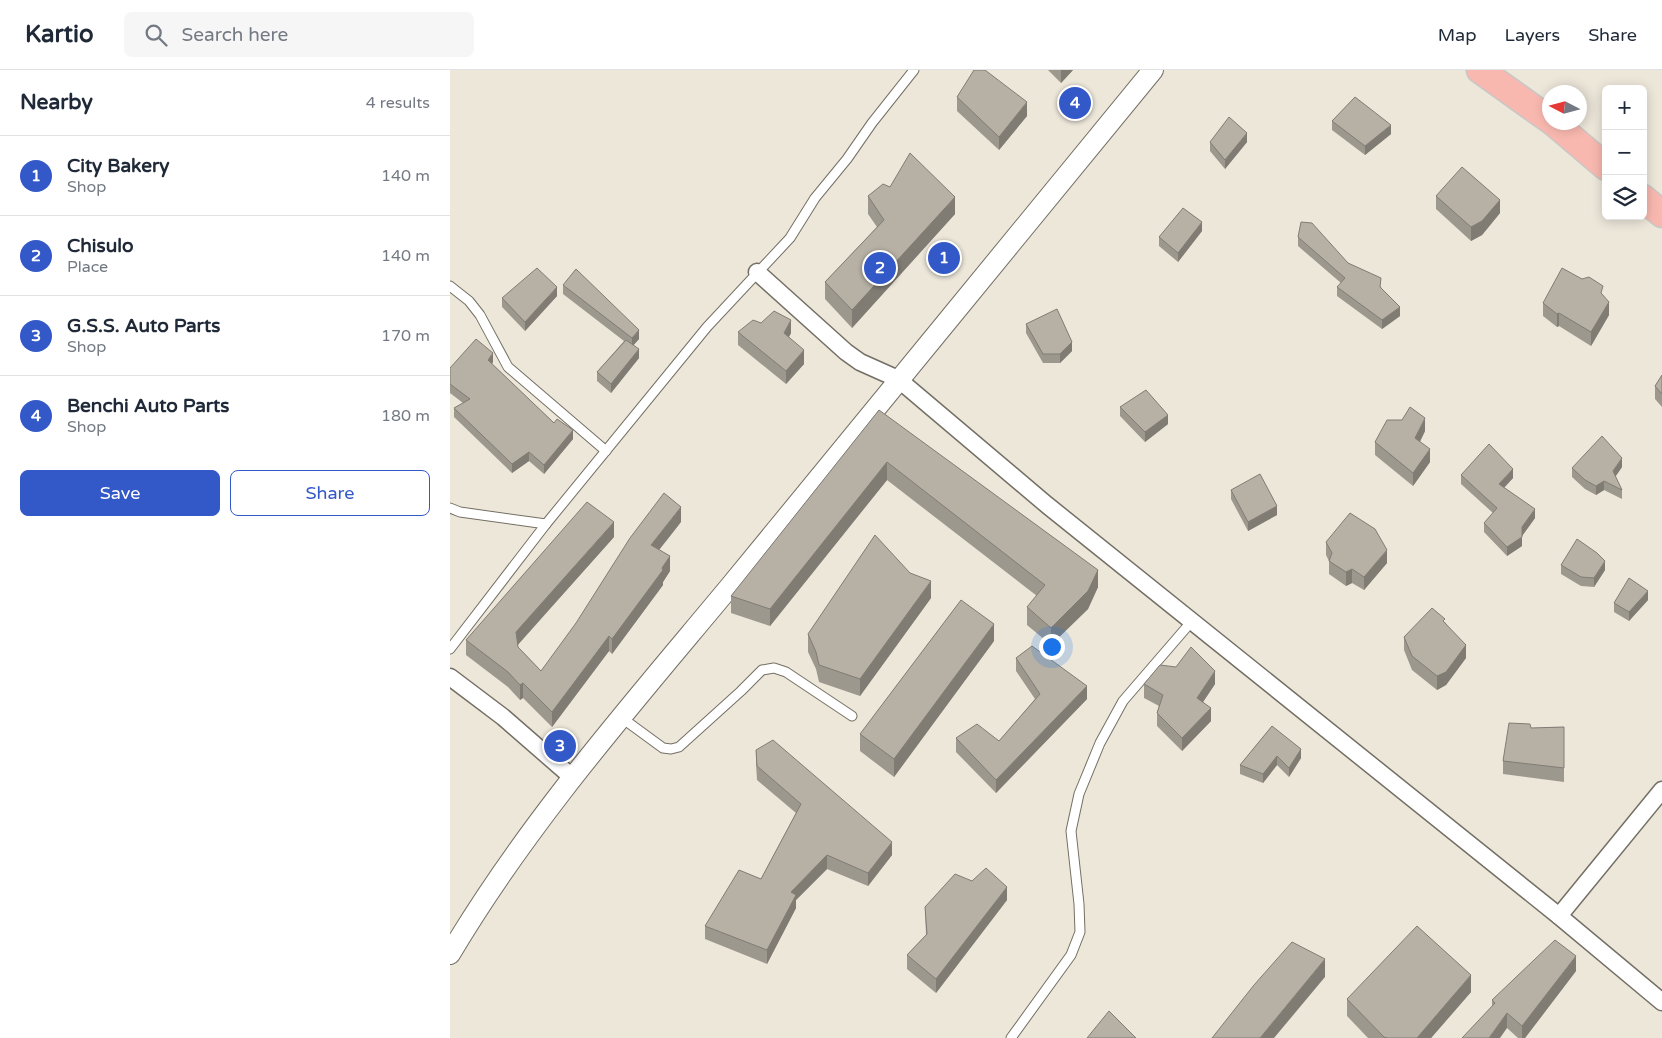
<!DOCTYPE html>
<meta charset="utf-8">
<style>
body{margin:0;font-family:"Varela Round",sans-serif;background:#f6f6f7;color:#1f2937}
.controls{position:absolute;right:15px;top:15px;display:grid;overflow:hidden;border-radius:8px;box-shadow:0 2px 12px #0003}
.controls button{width:45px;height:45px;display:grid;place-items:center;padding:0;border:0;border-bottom:1px solid #e0e1e3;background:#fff;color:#1f2937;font:25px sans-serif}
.compass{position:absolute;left:1092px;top:15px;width:45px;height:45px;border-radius:50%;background:#fff;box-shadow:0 2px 12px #0003;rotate:276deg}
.you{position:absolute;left:601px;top:576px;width:18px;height:18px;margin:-12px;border:4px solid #fff;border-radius:50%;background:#1a73e8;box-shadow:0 0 0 8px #1a73e833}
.badge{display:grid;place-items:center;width:32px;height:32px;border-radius:50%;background:#3358c8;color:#fff;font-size:16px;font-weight:700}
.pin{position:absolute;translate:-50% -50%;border:2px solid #fff;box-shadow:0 1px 5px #0006}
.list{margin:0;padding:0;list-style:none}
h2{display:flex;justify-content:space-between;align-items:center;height:65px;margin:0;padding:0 20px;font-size:21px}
h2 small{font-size:16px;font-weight:400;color:#747a83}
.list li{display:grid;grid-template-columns:32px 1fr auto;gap:15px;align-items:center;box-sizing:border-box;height:80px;padding:0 20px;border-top:1px solid #e0e1e3}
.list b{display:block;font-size:19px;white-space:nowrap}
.list p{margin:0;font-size:16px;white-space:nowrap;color:#747a83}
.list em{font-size:16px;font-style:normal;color:#747a83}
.actions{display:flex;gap:10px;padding:15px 20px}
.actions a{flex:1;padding:11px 0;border:1px solid #3358c8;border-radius:8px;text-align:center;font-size:18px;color:#3358c8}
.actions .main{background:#3358c8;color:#fff}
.icon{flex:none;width:28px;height:28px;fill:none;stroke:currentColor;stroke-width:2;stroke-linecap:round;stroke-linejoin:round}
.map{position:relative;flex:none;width:1212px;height:968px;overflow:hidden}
header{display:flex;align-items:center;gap:30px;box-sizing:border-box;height:70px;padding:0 25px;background:#fff;border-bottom:1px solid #e0e1e3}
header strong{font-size:24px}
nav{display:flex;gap:28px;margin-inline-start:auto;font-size:18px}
.search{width:350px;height:45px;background:#f6f6f7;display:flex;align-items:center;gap:12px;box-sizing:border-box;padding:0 18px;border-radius:8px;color:#747a83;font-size:19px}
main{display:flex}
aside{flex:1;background:#fff}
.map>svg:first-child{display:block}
</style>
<header>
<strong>Kartio</strong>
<div class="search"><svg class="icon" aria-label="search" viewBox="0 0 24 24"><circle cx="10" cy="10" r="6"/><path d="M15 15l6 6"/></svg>Search here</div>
<nav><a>Map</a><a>Layers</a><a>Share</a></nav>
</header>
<main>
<aside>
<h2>Nearby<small>4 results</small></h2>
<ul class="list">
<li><span class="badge">1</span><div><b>City Bakery</b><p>Shop</p></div><em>140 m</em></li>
<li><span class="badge">2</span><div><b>Chisulo</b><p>Place</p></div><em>140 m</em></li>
<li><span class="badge">3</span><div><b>G.S.S. Auto Parts</b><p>Shop</p></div><em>170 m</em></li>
<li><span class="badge">4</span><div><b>Benchi Auto Parts</b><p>Shop</p></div><em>180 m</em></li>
</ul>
<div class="actions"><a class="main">Save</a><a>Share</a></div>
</aside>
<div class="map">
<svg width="1212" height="968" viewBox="0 0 1212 968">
<rect width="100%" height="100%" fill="#ede7da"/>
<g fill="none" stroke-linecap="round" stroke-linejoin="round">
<!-- service casing -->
<g stroke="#746f64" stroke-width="11">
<g id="service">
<polyline points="0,216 19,231 30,245 58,297 156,381"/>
<polyline points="0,438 10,442 96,454"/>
<polyline points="0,579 96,454 257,257 340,168 365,128 397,89 422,53 464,0"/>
<polyline points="172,648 213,678 221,679 229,677 291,621 312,600 324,598 336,602 402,646"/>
<polyline points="561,968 621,885 630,862 629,834 621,761 629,724 650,673 673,631 742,551"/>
</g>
</g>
<!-- minor casing -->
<g stroke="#746f64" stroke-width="19">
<g id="minor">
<polyline points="307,202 396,282 410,292 448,309 597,435 1109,846 1212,932"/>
<polyline points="0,607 53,647 123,708"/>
<polyline points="1109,846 1212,720"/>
</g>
</g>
<!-- tertiary casing -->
<g stroke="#746f64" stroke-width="22">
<path id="tertiary" d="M0,884C78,752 184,632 282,514C422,342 563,172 703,0"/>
</g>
<!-- primary casing -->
<g stroke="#c8c7c6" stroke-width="29">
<g id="primary">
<polyline points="1030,0 1100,50"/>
<polyline points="1103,52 1156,97"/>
<polyline points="1193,128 1212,144"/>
</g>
</g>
<!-- service -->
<use href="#service" stroke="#fff" stroke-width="9"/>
<!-- minor -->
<use href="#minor" stroke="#fff" stroke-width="16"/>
<!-- tertiary -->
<use href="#tertiary" stroke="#fff" stroke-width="20"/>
<!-- primary -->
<use href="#primary" stroke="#f8b8af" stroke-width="26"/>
</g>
<!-- wall -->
<g fill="#9d988e">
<polygon points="598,0 623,0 611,13"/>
<polygon points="507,27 577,46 549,80 507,41"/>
<polygon points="882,51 941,64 915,85 882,60"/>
<polygon points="760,72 797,72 775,99 760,81"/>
<polygon points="440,117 505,144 402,258 375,229 375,212 427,157 418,144 418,126"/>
<polygon points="986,126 1050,143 1032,165 1021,171 986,139"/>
<polygon points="752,161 728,192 709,176 709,167"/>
<polygon points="848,167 898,193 931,217 950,246 932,259 887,226 887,217 891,213 848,176"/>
<polygon points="113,215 189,269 183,275 189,288 161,323 147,311 147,302 174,271 113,224"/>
<polygon points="1153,225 1159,245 1141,276 1109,256 1107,257 1093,246 1093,233"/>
<polygon points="107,226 75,261 52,237 52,228"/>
<polygon points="576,254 622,281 610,293 593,293 576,263"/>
<polygon points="288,262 341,263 339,267 354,294 336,314 288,275"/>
<polygon points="43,292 42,294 104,353 123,369 94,404 79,391 62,403 4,347 4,338 13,333 0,323 0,298"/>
<polygon points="1212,305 1212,337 1205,329 1205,316"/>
<polygon points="670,337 718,354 695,372 670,346"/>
<polygon points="429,340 648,517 638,539 601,575 577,555 577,537 587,526 437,410 320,556 281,543 281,526"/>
<polygon points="975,361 970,372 980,392 963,416 925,385 925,372"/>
<polygon points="1172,397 1165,407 1172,420 1172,429 1154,420 1146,425 1135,419 1122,407 1122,398"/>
<polygon points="1011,405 1063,408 1054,418 1085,448 1072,466 1072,476 1057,486 1034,462 1034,453 1043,443 1011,414"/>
<polygon points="781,420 827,445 798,461 781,429"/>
<polygon points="231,452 209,480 220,501 213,512 213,515 162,584 159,581 102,657 73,628 70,630 58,617 16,585 16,570 164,467 68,574 68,577 91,601"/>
<polygon points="876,472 937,493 914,520 902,513 896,516 879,504 879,491 876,485"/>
<polygon points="1111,495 1155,500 1144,517 1131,516 1111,504"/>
<polygon points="481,528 410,626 369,612 366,599 358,582 358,564"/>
<polygon points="1198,530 1179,551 1164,542 1164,533"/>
<polygon points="995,552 1016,588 996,615 987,620 962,600 954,580 954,567"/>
<polygon points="544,571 444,707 410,681 410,664"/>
<polygon points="566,588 637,629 546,723 506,682 506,668 549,671 585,629 566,601"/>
<polygon points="694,614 765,614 753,632 761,651 732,681 707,656 707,643 709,636 694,628"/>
<polygon points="822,656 851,688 839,707 827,695 813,713 790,704 790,695"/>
<polygon points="1114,657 1114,712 1053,704 1053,691 1081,658"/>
<polygon points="306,680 442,785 418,816 377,799 346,830 346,838 317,894 255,869 255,856 311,809 346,743 307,710 306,694"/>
<polygon points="557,830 486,923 457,899 457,885 476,865 475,837"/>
<polygon points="1126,901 1075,968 1068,968 1057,958 1042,936 1042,930"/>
<polygon points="1021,922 981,968 918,968 897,946 897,929"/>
</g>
<!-- shaded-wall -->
<g fill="#807c74">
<polygon points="611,0 623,0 611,13"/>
<polygon points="577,32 577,46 549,80 549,67"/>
<polygon points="941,55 941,64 915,85 915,76"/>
<polygon points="797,63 797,72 775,99 775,90"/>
<polygon points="505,127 505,144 402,258 402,240"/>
<polygon points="1050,130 1050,143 1032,165 1021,171 1021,157"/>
<polygon points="752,152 752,161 728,192 728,183"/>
<polygon points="107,217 107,226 75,261 75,252"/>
<polygon points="1159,232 1159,245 1141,276 1141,262"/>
<polygon points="950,237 950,246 932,259 932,250"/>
<polygon points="1109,243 1109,256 1107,257 1107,244"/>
<polygon points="341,250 341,263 334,276 334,263"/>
<polygon points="189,260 189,269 182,277 182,268"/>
<polygon points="622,272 622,281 610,293 610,284"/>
<polygon points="189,279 189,288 161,323 161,314"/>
<polygon points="354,280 354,294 336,314 336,301"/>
<polygon points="43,283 43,292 38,299 38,290"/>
<polygon points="718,345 718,354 695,372 695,362"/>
<polygon points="975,348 975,361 965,381 965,368"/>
<polygon points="123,360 123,369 94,404 94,395"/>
<polygon points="980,379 980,392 963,416 963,403"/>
<polygon points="79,382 79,391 62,403 62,394"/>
<polygon points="1172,388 1172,397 1163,410 1163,401"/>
<polygon points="437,392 437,410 320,556 320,539"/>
<polygon points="1063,399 1063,408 1049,423 1049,414"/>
<polygon points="1154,411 1154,420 1146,425 1146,416"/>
<polygon points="827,436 827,445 798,461 798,452"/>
<polygon points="231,437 231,452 201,490 201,475"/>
<polygon points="1085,439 1085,448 1072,466 1072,457"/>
<polygon points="164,452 164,467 66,577 66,562"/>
<polygon points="1072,467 1072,476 1057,486 1057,477"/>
<polygon points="937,480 937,493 914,520 914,507"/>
<polygon points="220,486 220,501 213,512 213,515 162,584 162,569"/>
<polygon points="1155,491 1155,500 1144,517 1144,508"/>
<polygon points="902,499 902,513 896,516 896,502"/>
<polygon points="648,500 648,517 638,539 601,575 601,558"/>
<polygon points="481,511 481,528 410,626 410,609"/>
<polygon points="1198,521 1198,530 1179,551 1179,542"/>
<polygon points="544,554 544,571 444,707 444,689"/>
<polygon points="159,566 159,581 102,657 102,642"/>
<polygon points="1016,575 1016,588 996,615 987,620 987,606"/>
<polygon points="765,601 765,614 747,641 747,628"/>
<polygon points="73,613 73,628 70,630 70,615"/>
<polygon points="637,616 637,629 546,723 546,710"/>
<polygon points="761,638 761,651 732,681 732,668"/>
<polygon points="851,679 851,688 839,707 839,698"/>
<polygon points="827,686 827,695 813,713 813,704"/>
<polygon points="442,772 442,785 418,816 418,803"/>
<polygon points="377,785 377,799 346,830 346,838 317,894 317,880 341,822"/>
<polygon points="557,817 557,830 486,923 486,909"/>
<polygon points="1126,886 1126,901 1075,968 1072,968 1072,956"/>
<polygon points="875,889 875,907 824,968 810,968"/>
<polygon points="1021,905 1021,922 981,968 967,968"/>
<polygon points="1057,943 1057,958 1050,968 1039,968"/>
</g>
<!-- building -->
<g fill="#b7b1a5" stroke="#807c74">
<polygon points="524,0 535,0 577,32 549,67 507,27"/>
<polygon points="905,27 941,55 915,76 882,51"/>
<polygon points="779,47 797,63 775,90 760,72"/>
<polygon points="460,83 505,127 402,240 375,212 434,150 418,126 433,114 440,117"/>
<polygon points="1012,97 1050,130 1032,151 1021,157 986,126"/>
<polygon points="733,138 752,152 728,183 709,167"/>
<polygon points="851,152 862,153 898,193 931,208 930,217 950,237 932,250 887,217 895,208 848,167"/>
<polygon points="87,198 107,217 75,252 52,228"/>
<polygon points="1112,198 1132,209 1139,207 1153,216 1151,223 1159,232 1141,262 1109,243 1107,244 1093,233"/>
<polygon points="126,199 189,260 182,268 113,215"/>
<polygon points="607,239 622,272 610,284 593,284 576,254"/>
<polygon points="324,241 341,250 334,263 354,280 336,301 288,262 303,250 311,253"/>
<polygon points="26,269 43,283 38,290 104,353 107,349 123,360 94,395 79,382 62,394 4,338 20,329 0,314 0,298"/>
<polygon points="176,270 189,279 161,314 147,302"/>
<polygon points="1212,305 1212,324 1205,316"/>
<polygon points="696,320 718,345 695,362 670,337"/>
<polygon points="960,337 975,348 965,368 980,379 963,403 925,372 937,350 952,350"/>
<polygon points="429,340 648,500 638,521 601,558 577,537 595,515 437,392 320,539 281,526"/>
<polygon points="1152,366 1172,388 1163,401 1172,420 1154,411 1146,416 1135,410 1122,398"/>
<polygon points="1039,374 1063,399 1049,414 1085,439 1072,457 1072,467 1057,477 1034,453 1047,438 1011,405"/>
<polygon points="810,404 827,436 798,452 781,420"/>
<polygon points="214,423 231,437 201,475 220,486 212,498 213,500 162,569 159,566 102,642 73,613 70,615 58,602 16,570 137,432 164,452 66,562 68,577 91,601 126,553 180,468"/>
<polygon points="900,443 925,459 937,480 914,507 902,499 896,502 879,491 882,483 876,472"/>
<polygon points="425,465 460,503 481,511 410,609 369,595 366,582 358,564"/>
<polygon points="1127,469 1147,483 1155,491 1144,508 1131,507 1111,495"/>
<polygon points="1179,508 1198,521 1179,542 1164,533"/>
<polygon points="511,530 544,554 444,689 410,664"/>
<polygon points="982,538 995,549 993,551 1016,575 996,602 987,606 962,586 954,567"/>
<polygon points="582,576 637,616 546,710 506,668 527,654 549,671 590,624 566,588"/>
<polygon points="741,577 765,601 747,628 761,638 732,668 707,643 713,625 694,614 710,595 726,597"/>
<polygon points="1059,653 1080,654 1081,658 1114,657 1114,698 1053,691"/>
<polygon points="822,656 851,679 839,698 827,686 813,704 790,695"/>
<polygon points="323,670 442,772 418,803 377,785 341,822 346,825 317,880 255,856 289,800 311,809 351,734 307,696 306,680"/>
<polygon points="536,798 557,817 486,909 457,885 477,864 475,837 505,804 522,811"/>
<polygon points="967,856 1021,905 967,968 937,968 934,967 897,929"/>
<polygon points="1105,870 1126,886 1072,956 1057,943 1039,968 1012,968 1045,933 1042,930"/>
<polygon points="842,872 875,889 810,968 762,968 804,915"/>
<polygon points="659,941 686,968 637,968"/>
</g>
</svg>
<div class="controls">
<button>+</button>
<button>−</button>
<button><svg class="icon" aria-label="layers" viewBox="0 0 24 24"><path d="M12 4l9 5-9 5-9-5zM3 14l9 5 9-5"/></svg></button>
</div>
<svg class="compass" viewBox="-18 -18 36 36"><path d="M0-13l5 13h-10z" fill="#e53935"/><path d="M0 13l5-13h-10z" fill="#747a83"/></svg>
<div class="you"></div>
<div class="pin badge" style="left:494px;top:188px">1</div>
<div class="pin badge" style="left:430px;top:198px">2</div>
<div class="pin badge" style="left:110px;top:676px">3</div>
<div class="pin badge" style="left:625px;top:33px">4</div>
</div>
</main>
